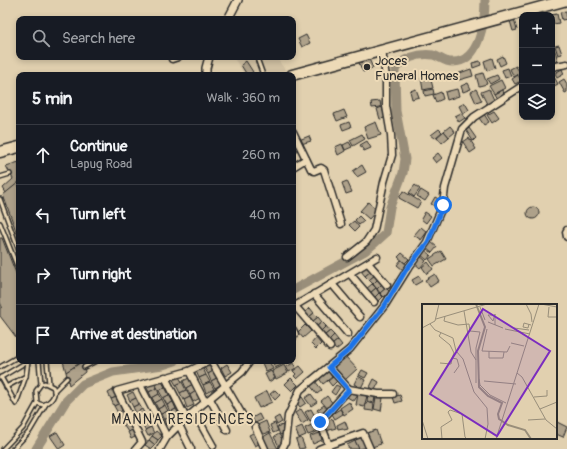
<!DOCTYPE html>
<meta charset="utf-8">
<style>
body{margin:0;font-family:Pangolin,sans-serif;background:#242831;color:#f1f3f6}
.controls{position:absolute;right:12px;top:12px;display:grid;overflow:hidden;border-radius:8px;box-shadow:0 2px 6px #0003}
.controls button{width:36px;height:36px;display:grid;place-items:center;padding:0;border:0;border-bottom:1px solid #363941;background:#171b24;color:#f1f3f6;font:20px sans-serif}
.stop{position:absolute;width:12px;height:12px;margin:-9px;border:3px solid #1a73e8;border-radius:50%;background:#fff}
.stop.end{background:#1a73e8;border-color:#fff;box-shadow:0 1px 4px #0008}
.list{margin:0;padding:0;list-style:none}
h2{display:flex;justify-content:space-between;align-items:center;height:52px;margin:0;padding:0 16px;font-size:17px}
h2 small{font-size:13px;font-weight:400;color:#9ea1a6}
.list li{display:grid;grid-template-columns:26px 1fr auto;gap:12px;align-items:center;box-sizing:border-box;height:60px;padding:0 16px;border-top:1px solid #363941}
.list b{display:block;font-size:15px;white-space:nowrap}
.list p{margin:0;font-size:13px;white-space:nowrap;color:#9ea1a6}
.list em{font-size:13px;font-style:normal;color:#9ea1a6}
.icon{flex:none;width:22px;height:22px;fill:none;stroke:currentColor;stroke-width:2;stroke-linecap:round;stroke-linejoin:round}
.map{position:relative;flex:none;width:567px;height:449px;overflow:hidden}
.search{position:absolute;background:#171b24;box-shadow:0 2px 6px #0003;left:16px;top:16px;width:280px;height:44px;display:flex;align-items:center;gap:10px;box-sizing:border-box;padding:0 14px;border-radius:8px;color:#9ea1a6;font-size:15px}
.panel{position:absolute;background:#171b24;box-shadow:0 2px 6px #0003;left:16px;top:72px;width:280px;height:292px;border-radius:8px}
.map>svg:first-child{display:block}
</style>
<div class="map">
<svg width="567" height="449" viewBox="0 0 567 449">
<rect width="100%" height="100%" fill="#e1d0af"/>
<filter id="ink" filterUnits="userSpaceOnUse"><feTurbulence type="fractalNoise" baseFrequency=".025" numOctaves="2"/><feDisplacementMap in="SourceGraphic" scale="8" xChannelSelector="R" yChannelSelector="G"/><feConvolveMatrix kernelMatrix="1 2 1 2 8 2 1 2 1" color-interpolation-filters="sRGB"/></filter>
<g filter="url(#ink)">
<!-- built -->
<polygon fill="#d2c2a4" points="233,57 276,57 286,71 271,75 245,75"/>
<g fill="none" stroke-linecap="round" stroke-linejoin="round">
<!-- river -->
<g stroke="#998e7a" stroke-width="9">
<path d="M293,290L365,251L375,243L386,233L390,207L403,173L405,159L396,111L395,70C401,58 420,53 433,55C440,57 446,63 453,62C480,62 485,20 485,0"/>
<polyline points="36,449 66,401 83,384 113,372 163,365 175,361"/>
</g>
</g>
<!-- building -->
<g fill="#aea18a" stroke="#2b2b2b">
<polygon points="566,11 567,19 562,20 560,12"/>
<polygon points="557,14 559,23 554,24 551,15"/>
<polygon points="514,20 517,30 513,31 510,21"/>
<polygon points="306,35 310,43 302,47 298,39"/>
<polygon points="552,41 558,61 552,63"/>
<polygon points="559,45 562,54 558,55 555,46"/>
<polygon points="503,56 506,63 500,66 497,59"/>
<polygon points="492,58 495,68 487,71 484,61"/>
<polygon points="369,59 373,68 363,72 359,63"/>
<polygon points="246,61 253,72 249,75 247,75 241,65"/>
<polygon points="480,61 481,65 473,68 472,63"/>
<polygon points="516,66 520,73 514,77 510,69"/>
<polygon points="508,68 511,76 505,78 502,70"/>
<polygon points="471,69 473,76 459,80 457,74"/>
<polygon points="562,69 564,74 557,78 555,73"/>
<polygon points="483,73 487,84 479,86 476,75"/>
<polygon points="552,73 558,84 552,87"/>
<polygon points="497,75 499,79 490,84 487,79"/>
<polygon points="518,75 521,81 515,84 512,79"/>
<polygon points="430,76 433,88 423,90 421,78"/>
<polygon points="564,79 567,84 567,92 565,93 559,82"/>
<polygon points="501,80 505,88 494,94 489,86"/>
<polygon points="468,83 471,89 463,92 461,86"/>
<polygon points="416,89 419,97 412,99 410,91"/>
<polygon points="433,89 434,94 425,96 424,91"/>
<polygon points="457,89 459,96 447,100 445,92"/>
<polygon points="476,89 482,101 476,103 471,92"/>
<polygon points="489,89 495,102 488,106 481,92"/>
<polygon points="502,90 505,95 497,99 494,94"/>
<polygon points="441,92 443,99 436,102 433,95"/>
<polygon points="380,101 381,107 372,108 371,102"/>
<polygon points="465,103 469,110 463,114 459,106"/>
<polygon points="382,107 385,118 380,119 377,109"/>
<polygon points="344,110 347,117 337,121 334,114"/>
<polygon points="494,111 499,118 492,123 487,115"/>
<polygon points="461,113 465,118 459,122 455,116"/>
<polygon points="484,114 489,122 484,125 479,118"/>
<polygon points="349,122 351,127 343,130 341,125"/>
<polygon points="376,122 381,135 368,139 364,127"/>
<polygon points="450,126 455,132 449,137 444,131"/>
<polygon points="469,128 476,138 473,141 466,130"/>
<polygon points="439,129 442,132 435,138 431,135"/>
<polygon points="444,131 449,137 442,143 437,137"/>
<polygon points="362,134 365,139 353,146 350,140"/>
<polygon points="309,136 311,141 301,144 299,140"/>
<polygon points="469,138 476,149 470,153 463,142"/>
<polygon points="367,141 371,148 364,151 360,145"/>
<polygon points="349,142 352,147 345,150 343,145"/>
<polygon points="342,144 345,151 338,155 335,147"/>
<polygon points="438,153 442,158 436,163 432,158"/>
<polygon points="19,162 19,182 6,193 3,188 13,179 6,166"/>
<polygon points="362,165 366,172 357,177 353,171"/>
<polygon points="347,181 352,192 346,194 342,183"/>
<polygon points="19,182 19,239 3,195"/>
<polygon points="415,185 420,189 414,197 409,193"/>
<polygon points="421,190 429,195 425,201 417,196"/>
<polygon points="403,191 421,202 417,208 399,198"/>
<polygon points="435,197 442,201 438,208 431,204"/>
<polygon points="368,202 377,210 369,219 360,211"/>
<circle cx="533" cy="213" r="6"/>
<polygon points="425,212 431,216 426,223 421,219"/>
<polygon points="359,216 364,221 359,225 355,220"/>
<polygon points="354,221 359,227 355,231 349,225"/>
<polygon points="421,227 427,232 421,240 414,235"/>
<polygon points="0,238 2,238 19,281 19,341 0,316 0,308 2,307 0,302"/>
<polygon points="431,242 437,247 432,253 426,248"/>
<polygon points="424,249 431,255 427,260 420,254"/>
<polygon points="441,251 446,259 434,266 429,259"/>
<polygon points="402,253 409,259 405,263 398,257"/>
<polygon points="419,255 426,261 420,268 413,262"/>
<polygon points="401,260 407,265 403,270 397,265"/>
<polygon points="428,262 433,269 427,274 422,267"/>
<polygon points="367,266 371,271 365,276 361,271"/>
<polygon points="371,271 375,275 369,280 365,276"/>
<polygon points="435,274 439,281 430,287 425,280"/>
<polygon points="375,275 378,279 373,284 369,280"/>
<polygon points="419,276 422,281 415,285 412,280"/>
<polygon points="378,279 382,284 377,289 373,284"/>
<polygon points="372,284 376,288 370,293 366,289"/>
<polygon points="382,284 386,288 380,293 377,289"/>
<polygon points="376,288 379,293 374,298 370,293"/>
<polygon points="386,288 390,292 384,297 380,293"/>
<polygon points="379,293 383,297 378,302 374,298"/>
<polygon points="310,308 314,313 308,318 304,313"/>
<polygon points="314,313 318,317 312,322 308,318"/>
<polygon points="318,317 322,322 316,327 312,322"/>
<polygon points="322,322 326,326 320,332 316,327"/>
<polygon points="305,325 311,331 303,338 298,332"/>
<polygon points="326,326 330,331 324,336 320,332"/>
<polygon points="330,331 334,335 328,341 324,336"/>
<polygon points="334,335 338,340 332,345 328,341"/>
<polygon points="316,338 321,344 316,349 311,344"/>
<polygon points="338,340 342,345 336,350 332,345"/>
<polygon points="345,356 357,369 345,380 334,367"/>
<polygon points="63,361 83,361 66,372"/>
<polygon points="83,361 85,372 69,385 66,372"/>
<polygon points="266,361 269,361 273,369 266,372 262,363"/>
<polygon points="272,361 281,361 283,364 275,368"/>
<polygon points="211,363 215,370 208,374 204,367"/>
<polygon points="293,363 296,368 289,372 286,367"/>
<polygon points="227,364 232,372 225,376 221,368"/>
<polygon points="284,365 288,373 276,379 272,371"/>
<polygon points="300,366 305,372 297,379 294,376 296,374 293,371"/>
<polygon points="203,368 206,375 199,378 196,371"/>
<polygon points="215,370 219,377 211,381 208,374"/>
<polygon points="327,370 332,377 323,384 318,377"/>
<polygon points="362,370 368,373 365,378 359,375"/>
<polygon points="271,371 275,378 269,382 265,374"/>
<polygon points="178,375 182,382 176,385 172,378"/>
<polygon points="206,375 210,382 203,385 199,378"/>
<polygon points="358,376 365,380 361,388 354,384"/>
<polygon points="219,377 222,384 215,388 211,381"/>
<polygon points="333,377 337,381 332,386 328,381"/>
<polygon points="189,378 193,384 186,388 183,381"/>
<polygon points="291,378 298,385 292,391 285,384"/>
<polygon points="374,379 379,382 375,390 370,387"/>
<polygon points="161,380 165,387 159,391 155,383"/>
<polygon points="315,381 322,390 317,394 310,385"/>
<polygon points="182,382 186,390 180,393 176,385"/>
<polygon points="210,382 214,389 206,393 203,385"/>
<polygon points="154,383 157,388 149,392 146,386"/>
<polygon points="193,384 196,391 190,395 186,388"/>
<polygon points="336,385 340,387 335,395 331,392"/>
<polygon points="165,387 169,395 163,398 159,391"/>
<polygon points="157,388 159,394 152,398 149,392"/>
<polygon points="113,390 117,397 111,399 108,393"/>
<polygon points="186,390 190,397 184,400 180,393"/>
<polygon points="275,390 280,395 275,400 270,394"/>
<polygon points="196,391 200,398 193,402 190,395"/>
<polygon points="267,391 272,402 259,408 254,398"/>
<polygon points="350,391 358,395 354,401 347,397"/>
<polygon points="133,392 136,398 130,401 127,395"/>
<polygon points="159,394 162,399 155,403 152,398"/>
<polygon points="311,394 317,402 311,406 305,398"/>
<polygon points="358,394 367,396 364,407 356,405"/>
<polygon points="368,394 375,396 374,403 367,401"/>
<polygon points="169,395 173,402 167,405 163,398"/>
<polygon points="400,395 402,401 395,403 393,397"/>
<polygon points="327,396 334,405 329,410 321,401"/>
<polygon points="117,397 120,403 114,406 111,399"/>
<polygon points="190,397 194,405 187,408 184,400"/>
<polygon points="302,397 306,403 300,407 296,402"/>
<polygon points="376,397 383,398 381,411 374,409"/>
<polygon points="136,398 139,404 133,407 130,401"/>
<polygon points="162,399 165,405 158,409 155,403"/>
<polygon points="173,402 176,409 170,412 167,405"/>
<polygon points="349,402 353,409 344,415 340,408"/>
<polygon points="366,402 374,404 373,411 365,410"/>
<polygon points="120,403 123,410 118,413 114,406"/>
<polygon points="139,404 142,409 136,413 133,407"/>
<polygon points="165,405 168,411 161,414 158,409"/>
<polygon points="324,405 328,410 321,415 317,410"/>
<polygon points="142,409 145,415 139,418 136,413"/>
<polygon points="176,409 180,416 174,420 170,412"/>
<polygon points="301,409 308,420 302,424 295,413"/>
<polygon points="311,409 316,418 310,421 305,412"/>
<polygon points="340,409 343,414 335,419 332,414"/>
<polygon points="123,410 127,416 121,419 118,413"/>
<polygon points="168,411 171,416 164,420 161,414"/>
<polygon points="259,414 262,420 255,423 252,418"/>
<polygon points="145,415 148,421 142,424 139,418"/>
<polygon points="127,416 130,423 124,426 121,419"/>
<polygon points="171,416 174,422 166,425 164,420"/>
<polygon points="279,416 282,422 277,425 274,419"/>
<polygon points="333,419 336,428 326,431 323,423"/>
<polygon points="148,421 151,427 145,430 142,424"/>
<polygon points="266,421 270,432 261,435 257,425"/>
<polygon points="345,421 348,429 344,430 343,428 338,429 337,425"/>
<polygon points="557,422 567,427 563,437 556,434 556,425"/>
<polygon points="130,423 133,430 128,432 124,426"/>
<polygon points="275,423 278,431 273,433 270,425"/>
<polygon points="316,423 319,431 308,435 305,428"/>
<polygon points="283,425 285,433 280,435 277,427"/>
<polygon points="302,426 306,435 299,438 295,429"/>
<polygon points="151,427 154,433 148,436 145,430"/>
<polygon points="133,430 137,436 131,439 128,432"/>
<polygon points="376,430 381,444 372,447 367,433"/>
<polygon points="156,431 162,436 158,440 152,436"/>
<polygon points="57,432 65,445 59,449 50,436"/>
<polygon points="255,432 261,443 255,446 249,435"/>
<polygon points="270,433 278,449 269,449 263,437"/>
<polygon points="320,433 322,440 313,444 310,436"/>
<polygon points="279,434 284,443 279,446 274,437"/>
<polygon points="362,435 368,447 359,449 354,439"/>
<polygon points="152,436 158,440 155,445 149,440"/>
<polygon points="301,438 305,448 299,449 296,440"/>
<polygon points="149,440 155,445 151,449 145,445"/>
<polygon points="355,441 359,449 349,449 347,445"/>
</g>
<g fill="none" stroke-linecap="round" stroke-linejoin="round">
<!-- service casing -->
<g stroke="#2b2b2b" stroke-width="6">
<g id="service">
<polyline points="258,61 263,75"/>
<polyline points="0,177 10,174"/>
<polyline points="0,199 19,251"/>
<polyline points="0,223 19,271"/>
<polyline points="39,361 41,384"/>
<polyline points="47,361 49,384"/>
<polyline points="0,367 19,356"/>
<polyline points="84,367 96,361"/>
<polyline points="1,377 16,404 26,376 28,361"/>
<polyline points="0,378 28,361"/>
<path d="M45,383L53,387C57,395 51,402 43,405L37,403L36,391L41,384Z"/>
<polyline points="6,387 26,376"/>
<polyline points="54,391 67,378"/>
<polyline points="3,449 23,428 37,403"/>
<polyline points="13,449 30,431 46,404"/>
</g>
</g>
<!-- minor casing -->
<g stroke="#2b2b2b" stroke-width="9">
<g id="minor">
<polyline points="172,59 178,57"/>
<polyline points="552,68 556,66 567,64"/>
<polyline points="293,132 311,169 314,171 321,168 324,170 341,224"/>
<polyline points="293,167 306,159"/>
<polyline points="567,230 566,232 567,237"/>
<polyline points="347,257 366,242 374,230 384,182 392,155 391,135 386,106 386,77 382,51"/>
<polyline points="368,263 387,285"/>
<polyline points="350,274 374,302"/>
<polyline points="332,284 360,317"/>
<polyline points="314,294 348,334"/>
<polyline points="295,306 330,347"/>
<polyline points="293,307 377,257"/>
<polyline points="293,330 295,334 293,337"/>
<polyline points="211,361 244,418"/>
<polyline points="329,367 349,389"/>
<polyline points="189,371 205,402"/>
<polyline points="165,377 186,418"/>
<polyline points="140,385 167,437"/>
<polyline points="210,399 227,430"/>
<polyline points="194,412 213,446"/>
<polyline points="179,425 191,449"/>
<polyline points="255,427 265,449"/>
<polyline points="329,445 363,433 370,449"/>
<polyline points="136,449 142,442 117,391 189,371 210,361"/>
<polyline points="160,449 167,437 186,418 242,372 250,361"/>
<polyline points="282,449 285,443 288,416 300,390 350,349 385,305 407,270 427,242 443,205 445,188 462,129 474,117 522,86"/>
<polyline points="319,449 329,445 320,422 349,389 378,394 393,394"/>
</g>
</g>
<!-- tertiary casing -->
<g stroke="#2b2b2b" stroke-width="10">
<g id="tertiary">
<polyline points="228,19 238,0"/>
<polyline points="206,75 206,68 209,57"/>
</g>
</g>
<!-- trunk casing -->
<g stroke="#2b2b2b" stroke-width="13">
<g id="trunk">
<polyline points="292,75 567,0"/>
<polyline points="0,152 19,147"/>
</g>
</g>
<!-- service -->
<use href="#service" stroke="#eddab7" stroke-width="3"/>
<!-- minor -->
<use href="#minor" stroke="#eddab7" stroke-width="6"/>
<!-- tertiary -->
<use href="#tertiary" stroke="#eddab7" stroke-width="7"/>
<!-- trunk -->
<use href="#trunk" stroke="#eddab7" stroke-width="10"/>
</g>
</g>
<g fill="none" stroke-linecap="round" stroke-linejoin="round" filter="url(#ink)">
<!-- route -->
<polyline stroke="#1a73e8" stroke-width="5" points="320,422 349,390 329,367 350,349 385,305 406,270 428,242 443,205"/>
</g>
<!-- markers -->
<circle fill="#2b2b2b" stroke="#eddab7" stroke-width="1.5" cx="367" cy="67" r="4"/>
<g text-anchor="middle" stroke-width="4" stroke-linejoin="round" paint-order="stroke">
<!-- poi labels -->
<g font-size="13" fill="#2b2b2b" stroke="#eddab7" text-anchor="start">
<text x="375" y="65">Joces<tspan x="375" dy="15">Funeral Homes</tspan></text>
</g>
<!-- neighbourhood labels -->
<g font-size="14" letter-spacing="1" fill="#2b2b2b" stroke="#eddab7">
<text x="183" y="424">MANNA RESIDENCES</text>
</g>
</g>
<!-- overview -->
<g transform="translate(422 304)">
<rect width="135" height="135" fill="#e1d0af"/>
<path fill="none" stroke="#998e7a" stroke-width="2" d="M54,0L63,23L56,47L57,83L66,92L80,99L76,110L77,115L86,121L103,126L109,135"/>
<path fill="none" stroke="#988e7a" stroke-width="1" d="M104,0L109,10L110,18M119,0L135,3M58,3L63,16M127,3L126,13H135M42,7L49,48L54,56M23,12L22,17L36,21L47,20L48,27L58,28L54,44V79M14,15L65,0M71,17L73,10V21M71,17L66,11H71M66,18L81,24M8,20L13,26L31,34L34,47L41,55L52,88L65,104L66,120L63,135M107,20L106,24L101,23L102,19L109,21M0,24L13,17L17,0M92,24L107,26M65,25L60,47L85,48L88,42M83,25L108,30M19,29L17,32L28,41L32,49L30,54L35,55L37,62L32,69M89,39L102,42M67,47V54H81L82,48M18,59L29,60L30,54M95,69L100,73L124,116L135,125M57,75L58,81L68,91L84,99M62,77L94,80M112,93L125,92V86M118,105L135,98M0,116L6,135M106,116L123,115M20,135L19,123L30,116L26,108L28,106L40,110L43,133L45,135M74,135L117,0"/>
<path fill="#7b2cbf" fill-opacity="0.15" stroke="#7b2cbf" stroke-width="2" d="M61,5L128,47L75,132L8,90Z"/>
<rect width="135" height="135" fill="none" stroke="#2b2b2b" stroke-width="2"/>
</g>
</svg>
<div class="controls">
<button>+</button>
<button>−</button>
<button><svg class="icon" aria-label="layers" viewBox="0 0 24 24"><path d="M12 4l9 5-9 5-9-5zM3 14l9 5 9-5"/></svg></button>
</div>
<div class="stop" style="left:443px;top:205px"></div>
<div class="stop end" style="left:320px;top:422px"></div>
<div class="search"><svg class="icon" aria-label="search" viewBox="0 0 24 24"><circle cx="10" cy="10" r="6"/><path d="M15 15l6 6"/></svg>Search here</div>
<section class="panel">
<h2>5 min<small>Walk · 360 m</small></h2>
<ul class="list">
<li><svg class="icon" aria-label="ahead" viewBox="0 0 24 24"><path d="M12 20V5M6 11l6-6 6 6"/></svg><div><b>Continue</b><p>Lapug Road</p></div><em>260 m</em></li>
<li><svg class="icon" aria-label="left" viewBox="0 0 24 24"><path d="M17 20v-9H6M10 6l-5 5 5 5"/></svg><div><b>Turn left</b></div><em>40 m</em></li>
<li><svg class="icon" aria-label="right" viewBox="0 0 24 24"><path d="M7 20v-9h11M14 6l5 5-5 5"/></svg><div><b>Turn right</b></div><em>60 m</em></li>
<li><svg class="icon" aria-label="arrive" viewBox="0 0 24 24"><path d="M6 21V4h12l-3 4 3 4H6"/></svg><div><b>Arrive at destination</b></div></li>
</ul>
</section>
</div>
